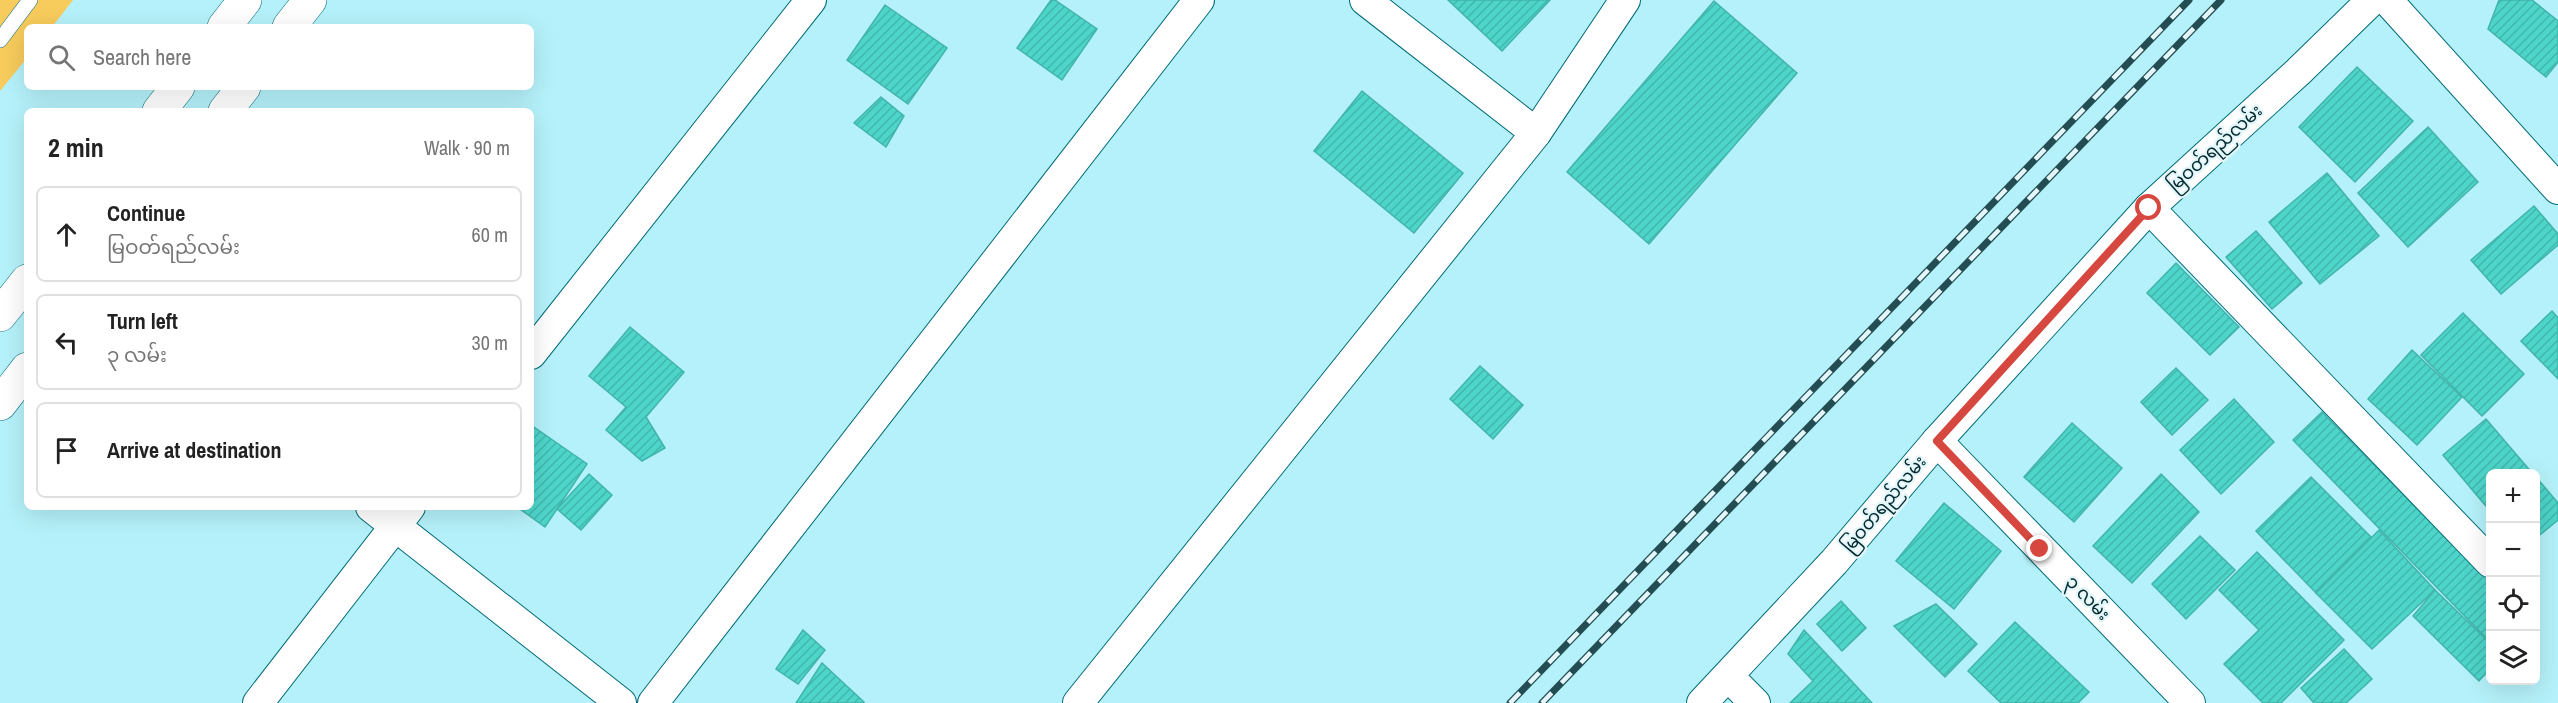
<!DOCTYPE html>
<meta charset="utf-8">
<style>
body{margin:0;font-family:"Archivo Narrow","Noto Sans Myanmar",sans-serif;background:#f6f6f6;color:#222}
.controls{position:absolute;right:18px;bottom:18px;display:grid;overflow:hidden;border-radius:9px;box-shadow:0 6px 24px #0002}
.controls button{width:54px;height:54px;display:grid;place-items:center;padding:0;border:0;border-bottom:2px solid #e0e0e0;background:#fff;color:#222;font:30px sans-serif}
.stop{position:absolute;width:18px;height:18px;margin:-14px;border:4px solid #d6483f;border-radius:50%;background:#fff}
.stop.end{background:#d6483f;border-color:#fff;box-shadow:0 2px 6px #0008}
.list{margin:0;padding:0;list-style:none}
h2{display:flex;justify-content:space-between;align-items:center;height:78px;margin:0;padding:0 24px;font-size:26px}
h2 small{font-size:20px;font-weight:400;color:#767676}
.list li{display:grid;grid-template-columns:39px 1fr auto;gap:18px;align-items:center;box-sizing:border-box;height:96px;margin:0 12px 12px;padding:0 12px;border:2px solid #e0e0e0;border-radius:9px}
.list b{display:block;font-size:22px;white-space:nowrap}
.list p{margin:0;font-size:20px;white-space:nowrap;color:#767676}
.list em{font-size:20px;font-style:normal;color:#767676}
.icon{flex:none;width:33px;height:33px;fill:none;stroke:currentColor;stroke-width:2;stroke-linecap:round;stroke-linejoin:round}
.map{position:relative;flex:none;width:2558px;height:703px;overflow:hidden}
.search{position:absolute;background:#fff;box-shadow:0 6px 24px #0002;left:24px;top:24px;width:510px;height:66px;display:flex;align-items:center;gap:15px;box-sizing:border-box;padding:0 21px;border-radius:9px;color:#767676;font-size:22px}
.panel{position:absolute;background:#fff;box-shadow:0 6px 24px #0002;left:24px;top:108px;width:510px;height:402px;border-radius:9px}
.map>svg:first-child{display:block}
</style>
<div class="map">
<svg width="2558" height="703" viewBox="0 0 2558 703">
<defs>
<pattern id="building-hatch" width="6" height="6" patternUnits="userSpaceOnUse" patternTransform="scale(1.5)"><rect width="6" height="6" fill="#4ed5ca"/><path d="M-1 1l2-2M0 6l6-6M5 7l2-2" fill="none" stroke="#42b7ae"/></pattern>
</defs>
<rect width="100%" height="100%" fill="#b5f1fa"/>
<!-- green -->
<polygon fill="#f7cb5c" points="0,0 73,0 52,27 27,27 27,58 0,91"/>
<!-- building -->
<g fill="url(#building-hatch)" stroke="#41b4ab" stroke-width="1.5">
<polygon points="1051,0 1055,0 1097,29 1062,80 1017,48"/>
<polygon points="1448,0 1550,0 1502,51"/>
<polygon points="2499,0 2532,0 2558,21 2558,62 2546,77 2488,29"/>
<polygon points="1714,1 1797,73 1649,244 1567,172"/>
<polygon points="885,5 947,48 908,104 847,60"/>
<polygon points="2357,67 2413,121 2355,182 2299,127"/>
<polygon points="1362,91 1463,173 1414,233 1314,151"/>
<polygon points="881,97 904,116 886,147 854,123"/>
<polygon points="2428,127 2478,182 2408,247 2358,193"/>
<polygon points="2327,173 2379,236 2320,284 2269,222"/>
<polygon points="2534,206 2558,234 2558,245 2501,294 2471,260"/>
<polygon points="2256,231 2302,283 2272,309 2226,257"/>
<polygon points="2176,263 2239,327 2210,355 2147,293"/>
<polygon points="2552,311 2558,318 2558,379 2521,341"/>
<polygon points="2463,313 2524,374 2482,416 2421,355"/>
<polygon points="630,327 684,372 646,417 665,448 642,461 606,430 626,407 589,376"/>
<polygon points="2412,350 2462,397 2417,445 2368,399"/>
<polygon points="1480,366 1523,405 1493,439 1450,399"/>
<polygon points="2176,368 2208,400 2172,435 2141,402"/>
<polygon points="2234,399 2274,442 2221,494 2180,450"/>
<polygon points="2322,412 2490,583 2490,642 2293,440"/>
<polygon points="2486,419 2533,474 2490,474 2490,511 2443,455"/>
<polygon points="2072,423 2122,468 2074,522 2024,477"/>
<polygon points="531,425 587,464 545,527 517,507 531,507"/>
<polygon points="589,474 612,495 581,530 557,509"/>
<polygon points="2161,474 2199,512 2132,583 2093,546"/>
<polygon points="2311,477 2372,538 2316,593 2256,531"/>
<polygon points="2536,477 2558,503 2558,520 2536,538"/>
<polygon points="1944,503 2001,551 1954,609 1896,561"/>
<polygon points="2379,530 2435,590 2372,649 2316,593"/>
<polygon points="2200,536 2235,570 2186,619 2152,584"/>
<polygon points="2257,552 2344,640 2281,703 2263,703 2224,664 2259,630 2219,590"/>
<polygon points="2435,590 2490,643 2490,669 2479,681 2413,616"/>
<polygon points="1841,601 1866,628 1842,651 1817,624"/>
<polygon points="1936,604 1977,644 1945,677 1894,626"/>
<polygon points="2015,622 2089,692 2078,703 2001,703 1968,671"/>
<polygon points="803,630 825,650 798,684 776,669"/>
<polygon points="1804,630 1872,703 1790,703 1813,681 1788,654"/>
<polygon points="2344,649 2372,679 2346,703 2314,703 2301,688"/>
<polygon points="822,663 864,702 864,703 796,703"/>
</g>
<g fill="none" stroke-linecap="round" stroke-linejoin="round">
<!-- service casing -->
<g stroke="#026b76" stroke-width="16">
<polyline id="service" points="0,40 30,0"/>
</g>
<!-- minor casing -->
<g stroke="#026b76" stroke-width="32">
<g id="minor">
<polyline points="1365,0 1536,133"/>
<polyline points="2387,0 2558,189"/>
<polyline points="2149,208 2490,562"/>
<polyline points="531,354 811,0"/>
<polyline points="1937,441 2190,703"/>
<polyline points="371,507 621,703"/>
<polyline points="1728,676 1755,703"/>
<polyline points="258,703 410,507"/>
<polyline points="653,703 1199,0"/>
<polyline points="1078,703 1536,133 1625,0"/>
<polyline points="1702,703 1834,562 1937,441 2149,208 2298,72 2372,0"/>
</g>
</g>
<!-- primary casing -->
<g stroke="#026b76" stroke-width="34">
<g id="primary">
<polyline points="224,27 245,0"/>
<polyline points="289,27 310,0"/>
<polyline points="159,111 178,87"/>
<polyline points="225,111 244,87"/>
<polyline points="0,315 27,281"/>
<polyline points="0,404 27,369"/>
</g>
</g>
<!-- service -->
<use href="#service" stroke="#fff" stroke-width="15"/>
<!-- minor -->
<use href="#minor" stroke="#fff" stroke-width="30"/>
<!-- primary -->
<use href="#primary" stroke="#fff" stroke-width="33"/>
<!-- rail casing -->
<g stroke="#244d53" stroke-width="7">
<g id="rail">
<polyline points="1510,703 2189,0"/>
<polyline points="1542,703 2221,0"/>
</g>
</g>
<!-- rail -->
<use href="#rail" stroke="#e3f6f9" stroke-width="4.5" stroke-dasharray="14" stroke-linecap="butt"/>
</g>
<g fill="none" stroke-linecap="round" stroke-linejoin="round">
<!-- route -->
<polyline stroke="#d6483f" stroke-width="8" points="2040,549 1937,441 2149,208"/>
</g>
<g text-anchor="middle" stroke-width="4.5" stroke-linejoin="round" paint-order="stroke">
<!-- street labels -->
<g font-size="18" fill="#03282d" stroke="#e3f6f9">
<text transform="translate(2215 148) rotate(-42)" y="6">မြဝတ်ရည်လမ်း</text>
<text transform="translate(1884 504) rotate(-50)" y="6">မြဝတ်ရည်လမ်း</text>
<text transform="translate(2088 598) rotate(46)" y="6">၃ လမ်း</text>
</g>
</g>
</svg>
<div class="controls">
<button>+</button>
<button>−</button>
<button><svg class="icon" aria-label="locate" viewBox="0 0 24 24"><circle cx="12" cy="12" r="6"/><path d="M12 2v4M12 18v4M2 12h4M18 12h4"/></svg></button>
<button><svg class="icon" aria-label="layers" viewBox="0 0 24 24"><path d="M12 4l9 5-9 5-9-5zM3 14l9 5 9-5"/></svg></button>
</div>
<div class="stop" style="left:2149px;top:208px"></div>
<div class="stop end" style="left:2040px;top:549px"></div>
<div class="search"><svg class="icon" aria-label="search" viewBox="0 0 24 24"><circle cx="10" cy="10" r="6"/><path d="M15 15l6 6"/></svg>Search here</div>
<section class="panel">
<h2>2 min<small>Walk · 90 m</small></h2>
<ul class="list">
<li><svg class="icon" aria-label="ahead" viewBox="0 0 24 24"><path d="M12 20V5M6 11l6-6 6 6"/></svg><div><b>Continue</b><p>မြဝတ်ရည်လမ်း</p></div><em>60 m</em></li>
<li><svg class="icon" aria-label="left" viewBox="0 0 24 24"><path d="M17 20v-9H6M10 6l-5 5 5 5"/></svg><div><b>Turn left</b><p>၃ လမ်း</p></div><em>30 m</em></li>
<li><svg class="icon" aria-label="arrive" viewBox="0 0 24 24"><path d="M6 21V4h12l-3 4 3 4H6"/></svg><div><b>Arrive at destination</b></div></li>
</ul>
</section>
</div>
